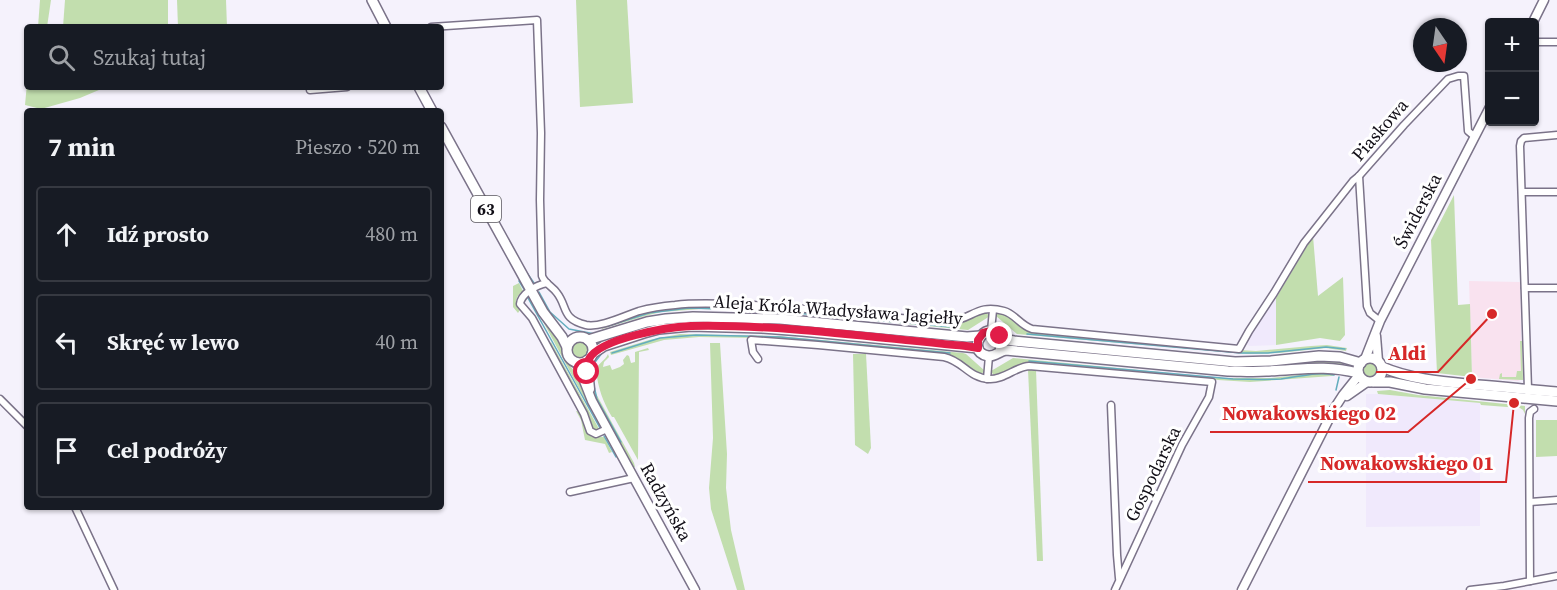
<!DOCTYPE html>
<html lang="pl">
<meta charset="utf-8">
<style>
body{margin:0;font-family:"Source Serif 4",serif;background:#20242c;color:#f1f3f6}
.controls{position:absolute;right:18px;top:18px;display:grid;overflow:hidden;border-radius:6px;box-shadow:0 2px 4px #0004}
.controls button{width:54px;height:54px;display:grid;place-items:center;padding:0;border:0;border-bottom:2px solid #363941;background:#171b24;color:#f1f3f6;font:30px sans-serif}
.compass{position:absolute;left:1413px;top:18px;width:54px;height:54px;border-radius:50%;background:#171b24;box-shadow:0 2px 4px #0004;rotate:167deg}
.stop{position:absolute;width:18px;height:18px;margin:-14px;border:4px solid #e11d48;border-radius:50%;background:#fff}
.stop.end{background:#e11d48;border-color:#fff;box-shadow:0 2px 6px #0008}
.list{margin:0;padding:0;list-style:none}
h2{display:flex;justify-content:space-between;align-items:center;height:78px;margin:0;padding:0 24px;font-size:26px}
h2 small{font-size:20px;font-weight:400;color:#9ea1a6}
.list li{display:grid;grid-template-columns:39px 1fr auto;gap:18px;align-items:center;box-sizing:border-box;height:96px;margin:0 12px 12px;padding:0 12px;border:2px solid #363941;border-radius:6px}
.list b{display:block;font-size:22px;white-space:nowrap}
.list em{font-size:20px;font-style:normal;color:#9ea1a6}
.icon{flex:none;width:33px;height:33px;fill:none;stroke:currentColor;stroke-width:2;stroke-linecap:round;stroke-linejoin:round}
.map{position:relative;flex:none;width:1557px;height:590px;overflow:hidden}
.search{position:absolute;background:#171b24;box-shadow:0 2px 4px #0004;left:24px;top:24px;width:420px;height:66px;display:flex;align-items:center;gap:15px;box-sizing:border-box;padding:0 21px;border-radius:6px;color:#9ea1a6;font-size:22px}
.panel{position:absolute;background:#171b24;box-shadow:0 2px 4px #0004;left:24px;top:108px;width:420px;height:402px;border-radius:6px}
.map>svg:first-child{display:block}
</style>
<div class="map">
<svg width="1557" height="590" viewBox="0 0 1557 590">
<rect width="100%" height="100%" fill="#f5f2fc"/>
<!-- commercial -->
<polygon fill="#f9e2ef" points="1469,281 1520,282 1522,379 1518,381 1472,377"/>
<!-- built -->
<g fill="#f0e9fc">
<polygon points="1276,298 1276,345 1249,346 1247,344 1247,338"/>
<polygon points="1366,394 1378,394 1480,403 1480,526 1366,527"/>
</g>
<!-- green -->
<g fill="#c2deae">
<polygon points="40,0 51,0 47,27 38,27"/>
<polygon points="65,0 168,0 168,27 63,27"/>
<polygon points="177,0 226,0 227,27 178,27"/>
<polygon points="576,0 627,0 633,103 580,107"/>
<polygon points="27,83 27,87 43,87 43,89 45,87 106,87 80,98 41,109 25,105"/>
<polygon points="1454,195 1458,305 1470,304 1472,377 1437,373 1431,240"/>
<polygon points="1313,236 1318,296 1343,277 1345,335 1340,341 1320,338 1276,345 1276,298"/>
<path d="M519,283L523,291C516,296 513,303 520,310L518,313L513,307V286Z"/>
<polygon points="692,306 770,308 949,324 979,312 985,312 990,316 968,330 793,313 701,309 661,312 645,316 602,329 602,326 648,311"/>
<path d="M686,312L783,315L964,331L965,333L754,314L679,313L605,331C632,322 658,315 686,312Z"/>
<path d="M998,313C1009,314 1012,321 1020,327C1025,330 1030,331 1036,332L1204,348L1256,351L1311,346L1327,345L1347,348L1346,351L1326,348L1279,353L1248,354L1017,334L996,316Z"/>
<polygon points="539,314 558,337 564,359 577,374 589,407"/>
<polygon points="693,320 799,325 964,340 964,342 781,325 706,322 608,341 607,340 653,325"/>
<polygon points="680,334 778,336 963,353 966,354 985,371 981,374 979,375 957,359 943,355 756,338 699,337 664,340 611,355 610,352 649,340"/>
<polygon points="1018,336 1242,357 1274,356 1324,351 1347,355 1330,352 1284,356 1234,358 1017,338"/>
<polygon points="1520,341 1522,341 1523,380 1499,379 1500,374 1502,373 1502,377 1516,377 1517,371 1521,371"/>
<circle cx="580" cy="350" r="9"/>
<polygon points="551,342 599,429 598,430 592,428 590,418 583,405 550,346"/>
<polygon points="710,343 720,343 727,454 726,488 731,530 745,590 737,590 711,509 709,488 713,438"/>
<polygon points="1017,345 1230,365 1321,359 1344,362 1343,366 1305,363 1267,367 1237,367 1016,347"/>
<path d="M648,348L649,350L639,352L638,460L614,417H612C603,402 598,388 596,370C598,363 605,361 608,354L609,357L604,362L603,367L610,365L612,370L620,367L624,364L623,360L627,355L629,356L631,363L635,362V352Z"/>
<polygon points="853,354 866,354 871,448 868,454 855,445"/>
<path d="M1013,358L1222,378H1271L1318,373L1337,374L1332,376L1250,382L1218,380L1032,363C1018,365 1008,372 994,376L991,371Z"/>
<circle cx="1370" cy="371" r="8"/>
<polygon points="1028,370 1036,370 1043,561 1037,561"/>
<polygon points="594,390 634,463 635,467 632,467 593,395"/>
<polygon points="1390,390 1418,395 1525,406 1525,414 1523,410 1520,408 1481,405 1480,403 1378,394 1377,391"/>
<polygon points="576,411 580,412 584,421 586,432 592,437 604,437 612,452 609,453 605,444 585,440 581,420"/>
<polygon points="1536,420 1557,420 1557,456 1536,457"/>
</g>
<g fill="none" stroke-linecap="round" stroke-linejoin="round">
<!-- stream -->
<g stroke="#63adbe" stroke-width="1.5">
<polyline points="527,273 534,283"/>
<polyline points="519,281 524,289"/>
<polyline points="539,292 550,312 569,329 595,334"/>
<polyline points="528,298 600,428"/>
<polyline points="608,326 649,313 689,308 762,310 952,327"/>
<polyline points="1027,334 1241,353 1268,353 1326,347 1345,349"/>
<polyline points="612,353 660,338 696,335 780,337 950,353"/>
<path d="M1029,361L1233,379C1249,379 1265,380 1281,379C1299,377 1317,371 1334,375"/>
<polyline points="592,369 592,366 602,353"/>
<polyline points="593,382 597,399 621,442"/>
<polyline points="1336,390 1339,377"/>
<polyline points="604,436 616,457"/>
</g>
<!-- street casing -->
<g stroke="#7b7389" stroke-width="9">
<g id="street">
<path d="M431,27L537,20L541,133L540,200L542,276C545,284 552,286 557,293C568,307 561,319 586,325C600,328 624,316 639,311C650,308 663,306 675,305C700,302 727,304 753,305C818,308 884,319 949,321C971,321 976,303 1004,311C1015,314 1020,325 1032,329L1239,349L1249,331L1274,293L1304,243L1353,181L1359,176L1404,125L1448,79L1458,76H1464L1468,131L1474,136"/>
<polyline points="1534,42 1557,42"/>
<polyline points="310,90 347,87"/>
<polyline points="1359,176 1367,306 1370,313 1380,321"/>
<polyline points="1522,192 1557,192"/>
<path d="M547,283C536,285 521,294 520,304L532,318L584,414L590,431L596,434L607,429"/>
<polyline points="1525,288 1557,288"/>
<polyline points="991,331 993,310"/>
<path d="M758,359L753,352L751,340L818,345L944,357C963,361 969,378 989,379C1004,380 1015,367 1029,366L1212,382L1209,397L1182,445L1115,590"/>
<polyline points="987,379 989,356"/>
<polyline points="1528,389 1520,146 1521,141 1524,138 1557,135"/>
<polyline points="0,399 27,426"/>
<polyline points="1111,405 1117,555 1119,578"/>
<polyline points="570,492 634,478"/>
<polyline points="1530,502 1557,500"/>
<polyline points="75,507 114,590"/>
<polyline points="1530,581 1529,418 1530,412 1534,409"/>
<polyline points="1470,590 1504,586 1557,576"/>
</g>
</g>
<!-- secondary casing -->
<g stroke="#7b7389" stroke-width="11">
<g id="secondary">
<polyline points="1533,22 1544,0"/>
<polyline points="1376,336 1378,361"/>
<polyline points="1365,359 1380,321 1490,107"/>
<polyline points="587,360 590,389"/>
<polyline points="577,363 592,401 695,590"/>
<polyline points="1347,396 1367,382"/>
<polyline points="1242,590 1334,409 1343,395 1359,375"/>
</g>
</g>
<!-- primary casing -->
<g stroke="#7b7389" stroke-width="12">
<g id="primary">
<polyline points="372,0 386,27"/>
<polyline points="419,87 432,111"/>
<polyline points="441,127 543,312 562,337 567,347"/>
<circle cx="580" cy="350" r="13"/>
<polyline points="1002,339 1014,341 1235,362 1271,361 1319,356 1340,357 1361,363"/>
<polyline points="588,340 647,322 666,319 693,317 780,319 967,337 980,336"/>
<path d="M1000,351L1002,342C991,312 962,351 988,356C995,357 999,351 1006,350L1228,371C1241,371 1253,372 1266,371C1300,370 1324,364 1358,373"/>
<polyline points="592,354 604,346 644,333 659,329 691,326 762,328 802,331 978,348"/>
<circle cx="1370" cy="370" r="12"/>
<path d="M1382,367C1412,380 1446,382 1478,385C1504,387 1531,390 1557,392"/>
<polyline points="1374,382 1390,382 1425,389 1557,401"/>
</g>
</g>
<!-- street -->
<use href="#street" stroke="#fff" stroke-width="6"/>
<!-- secondary -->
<use href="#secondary" stroke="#fff" stroke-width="8"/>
<!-- primary -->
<use href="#primary" stroke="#fff" stroke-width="9"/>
</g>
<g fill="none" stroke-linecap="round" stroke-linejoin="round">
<!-- route -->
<path stroke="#e11d48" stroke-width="8" d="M587,372C587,367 587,363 589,359C600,338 669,327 691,326C782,324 876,338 966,346L978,348V340L983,333L991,331L1000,336"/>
</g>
<g text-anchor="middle" stroke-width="6" stroke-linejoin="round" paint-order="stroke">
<!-- shield labels -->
<rect fill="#fff" stroke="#58565c" stroke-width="1.5" x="471" y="196" width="30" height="26" rx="4.5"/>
<g font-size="16" font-weight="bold" fill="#110e16">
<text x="486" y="215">63</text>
</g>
<!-- street labels -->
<g font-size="18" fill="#110e16" stroke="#fff">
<text transform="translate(1380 130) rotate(-49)" y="6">Piaskowa</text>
<text transform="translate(1418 211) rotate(-63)" y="6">Świderska</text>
<text transform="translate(838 310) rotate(4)" y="6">Aleja Króla Władysława Jagiełły</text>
<text transform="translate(1153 474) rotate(-64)" y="6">Gospodarska</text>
<text transform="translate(666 502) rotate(61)" y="6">Radzyńska</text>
</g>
</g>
<!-- callouts -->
<path fill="none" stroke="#d62828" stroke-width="2" d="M1492 314L1438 372H1376M1471 379L1408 432H1210M1514 403L1506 482H1308"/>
<g fill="#d62828" stroke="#fff" stroke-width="2">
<circle cx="1492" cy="314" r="6"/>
<circle cx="1471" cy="379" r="6"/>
<circle cx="1514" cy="403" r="6"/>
</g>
<g font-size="20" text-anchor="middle" font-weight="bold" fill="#d62828" stroke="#fff" stroke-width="6" stroke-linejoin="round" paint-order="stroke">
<text x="1407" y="360">Aldi</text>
<text x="1309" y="420">Nowakowskiego 02</text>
<text x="1407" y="470">Nowakowskiego 01</text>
</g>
</svg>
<div class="controls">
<button>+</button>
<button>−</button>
</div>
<svg class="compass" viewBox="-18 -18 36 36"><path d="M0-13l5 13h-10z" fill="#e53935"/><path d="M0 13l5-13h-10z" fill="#9ea1a6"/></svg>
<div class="stop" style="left:587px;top:372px"></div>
<div class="stop end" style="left:1000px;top:336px"></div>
<div class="search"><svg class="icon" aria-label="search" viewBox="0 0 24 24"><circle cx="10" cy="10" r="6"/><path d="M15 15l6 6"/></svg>Szukaj tutaj</div>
<section class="panel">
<h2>7 min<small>Pieszo · 520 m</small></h2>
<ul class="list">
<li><svg class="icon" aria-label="ahead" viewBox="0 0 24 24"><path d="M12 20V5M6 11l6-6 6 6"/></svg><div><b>Idź prosto</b></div><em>480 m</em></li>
<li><svg class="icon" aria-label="left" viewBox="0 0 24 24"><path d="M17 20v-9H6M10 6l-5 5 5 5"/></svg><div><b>Skręć w lewo</b></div><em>40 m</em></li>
<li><svg class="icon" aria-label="arrive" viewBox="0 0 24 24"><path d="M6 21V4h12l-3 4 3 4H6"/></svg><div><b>Cel podróży</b></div></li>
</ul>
</section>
</div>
